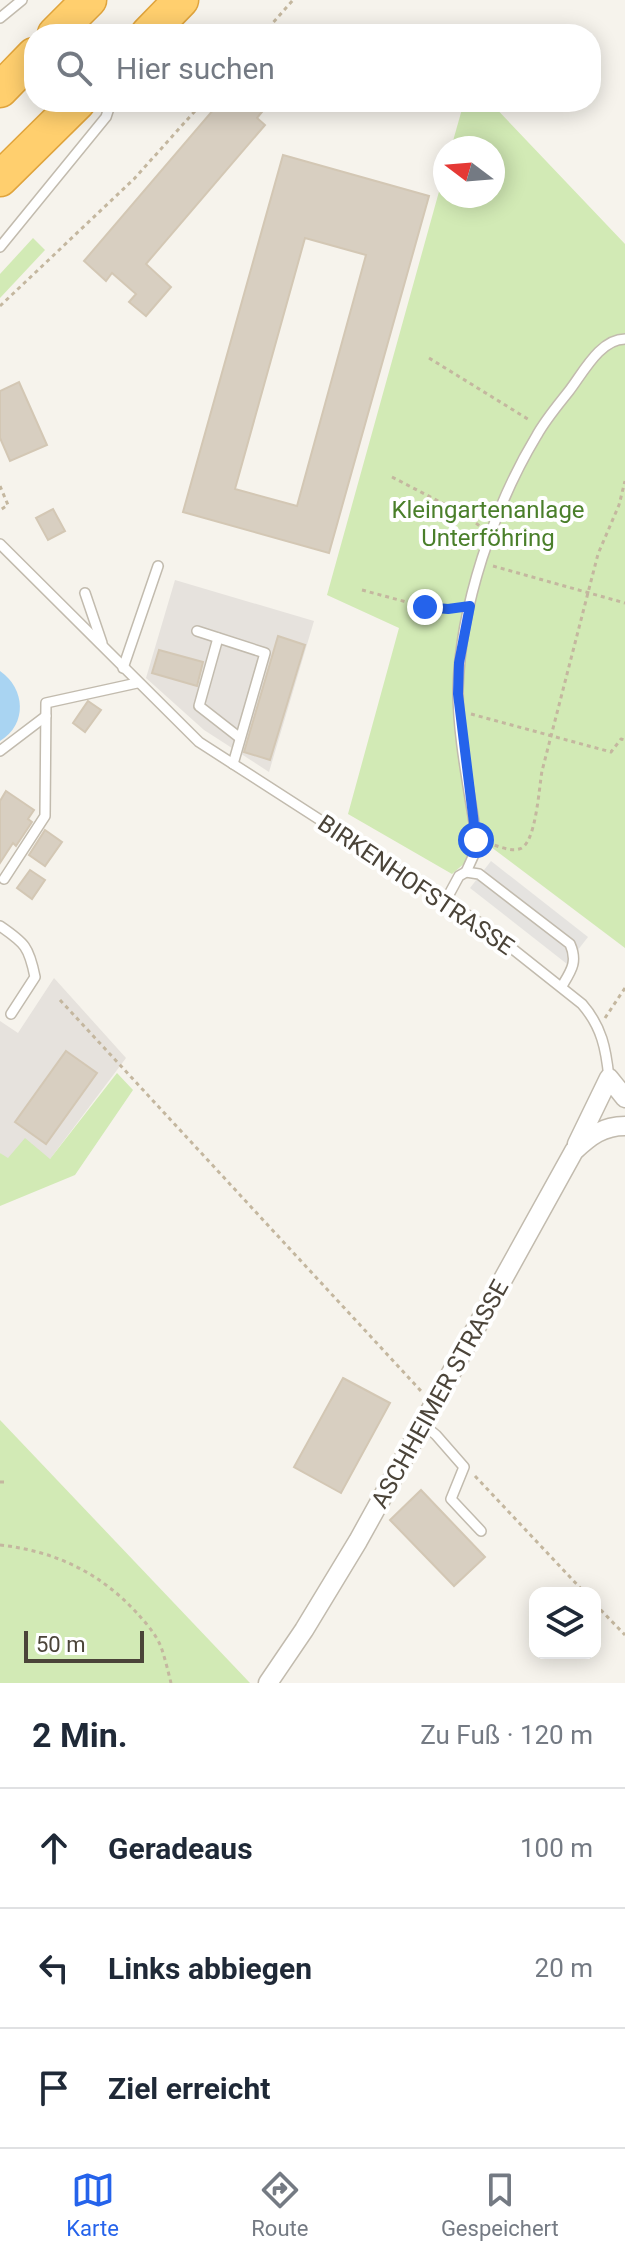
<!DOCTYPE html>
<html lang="de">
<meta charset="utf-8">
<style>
body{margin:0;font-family:Roboto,sans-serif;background:#f6f6f7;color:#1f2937}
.controls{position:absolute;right:24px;bottom:24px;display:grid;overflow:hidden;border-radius:16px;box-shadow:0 4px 20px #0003}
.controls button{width:72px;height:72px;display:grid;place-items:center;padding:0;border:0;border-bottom:2px solid #e0e1e3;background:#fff;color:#1f2937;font:40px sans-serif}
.compass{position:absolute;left:433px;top:136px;width:72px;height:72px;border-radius:50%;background:#fff;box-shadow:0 4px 20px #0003;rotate:286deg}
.scale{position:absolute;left:24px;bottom:20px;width:120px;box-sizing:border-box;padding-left:8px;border:4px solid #4b4439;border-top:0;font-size:22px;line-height:28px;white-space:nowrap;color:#4b4439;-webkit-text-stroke:6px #fff;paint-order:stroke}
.stop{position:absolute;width:24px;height:24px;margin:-18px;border:6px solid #2563eb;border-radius:50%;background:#fff}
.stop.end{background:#2563eb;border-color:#fff;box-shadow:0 2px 8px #0008}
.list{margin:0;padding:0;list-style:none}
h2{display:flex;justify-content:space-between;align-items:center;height:104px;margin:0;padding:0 32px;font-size:34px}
h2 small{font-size:26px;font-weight:400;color:#747a83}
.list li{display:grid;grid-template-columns:52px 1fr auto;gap:24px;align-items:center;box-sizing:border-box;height:120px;padding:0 32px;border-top:2px solid #e0e1e3}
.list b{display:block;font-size:30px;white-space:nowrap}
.list em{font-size:26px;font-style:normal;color:#747a83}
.icon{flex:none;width:44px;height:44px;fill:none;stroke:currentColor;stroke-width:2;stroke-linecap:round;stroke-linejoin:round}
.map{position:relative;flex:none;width:625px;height:1683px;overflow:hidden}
.search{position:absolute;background:#fff;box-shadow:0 4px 20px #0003;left:24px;right:24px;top:24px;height:88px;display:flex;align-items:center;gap:20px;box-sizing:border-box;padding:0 28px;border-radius:32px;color:#747a83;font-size:30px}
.sheet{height:464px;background:#fff}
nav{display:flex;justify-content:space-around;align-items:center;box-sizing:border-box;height:112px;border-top:2px solid #e0e1e3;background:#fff;font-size:22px;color:#747a83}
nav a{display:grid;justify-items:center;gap:4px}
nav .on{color:#2563eb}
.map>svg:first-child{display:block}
</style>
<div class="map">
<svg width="625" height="1683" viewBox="0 0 625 1683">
<rect width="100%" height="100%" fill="#f6f3ec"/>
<!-- industrial -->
<g fill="#e6e2dd">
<polygon points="175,580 314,621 269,772 204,730 146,678"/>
<polygon points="54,978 126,1058 50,1159 7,1159 0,1153 0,1021 18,1033"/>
</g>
<!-- green -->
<g fill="#d2eab5">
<polygon points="464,102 490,102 625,244 625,948 487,844 452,874 348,814 399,628 327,595 445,170 445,196 493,196 493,148 451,148"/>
<polygon points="33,238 45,250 0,298 0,274"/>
<polygon points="117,1073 133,1090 75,1175 0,1206 0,1153 8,1158 25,1138 50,1159"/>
<polygon points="0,1420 250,1683 0,1683"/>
</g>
<!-- parking -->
<polygon fill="#e5e3e0" points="491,861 588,937 567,964 470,888"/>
<!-- water -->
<path fill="#a9d4f2" d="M0,671C25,688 28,724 0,741Z"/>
<!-- building -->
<g fill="#d8cfc1" stroke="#d3c7b4" stroke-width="2" fill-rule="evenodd">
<polygon points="220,102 270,102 257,118 265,125 146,264 171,287 146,316 129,302 136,294 112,273 106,281 84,261"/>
<path d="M283,155L429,196L329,553L183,512ZM305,238L366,255L297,506L235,489Z"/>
<polygon points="19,382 47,445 10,461 0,438 0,391"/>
<polygon points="53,509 65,531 48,540 36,518"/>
<polygon points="278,636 305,645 270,760 244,752"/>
<polygon points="159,650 203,662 197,686 152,673"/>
<polygon points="88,701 101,710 85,732 73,723"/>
<polygon points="6,791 34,810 28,819 32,822 16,846 13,843 0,863 0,801"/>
<polygon points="45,830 62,842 45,866 29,855"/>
<polygon points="30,870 45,880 32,899 17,888"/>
<polygon points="66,1051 97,1073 46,1144 15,1122"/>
<polygon points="343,1378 390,1403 341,1493 294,1467"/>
<polygon points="421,1490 485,1557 454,1586 390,1520"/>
</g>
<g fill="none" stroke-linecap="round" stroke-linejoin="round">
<!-- service casing -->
<g stroke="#c2bbae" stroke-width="12">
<g id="service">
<polyline points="0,18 22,0"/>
<polyline points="0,247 106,117 111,102"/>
<path d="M0,544L199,742L480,923L582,1004C602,1027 606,1049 609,1078"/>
<polyline points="85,593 102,643"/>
<polyline points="197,631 265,653 233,764"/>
<polyline points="218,638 199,706 240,738"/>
<polyline points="123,668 158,566"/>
<polyline points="0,751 46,716"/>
<path d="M466,872L476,850V835C469,788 458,738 458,690C460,607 494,506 537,435C546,419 558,405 569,391C583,373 600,339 625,339"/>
<polyline points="4,879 45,816 46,703 137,683"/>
<path d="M446,900L459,876L466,872L479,874L570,944C578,962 571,971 562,986"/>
<path d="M0,926C25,943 29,947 35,977L11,1014"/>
<polyline points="424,1425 436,1435 464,1467 451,1499 481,1531"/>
</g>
</g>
<!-- minor casing -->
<g stroke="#c2bbae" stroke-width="21">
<g id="minor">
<polyline points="577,1144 609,1078 625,1098"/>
<path d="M268,1683L304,1630L358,1541L574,1151C590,1136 603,1126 625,1126"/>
</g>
</g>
<!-- motorway casing -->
<g stroke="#e0a43c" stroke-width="37">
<g id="motorway">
<polyline points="55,34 89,0"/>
<polyline points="148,34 181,0"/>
<polyline points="0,90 34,55"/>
<polyline points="0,179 78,102"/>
</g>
</g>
<!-- path -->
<g stroke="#c4b79f" stroke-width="3" stroke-dasharray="4 4" stroke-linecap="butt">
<polyline points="263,34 293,0"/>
<polyline points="0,306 134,179 203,102"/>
<polyline points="429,358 531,421"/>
<polyline points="392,477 467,516 481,527"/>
<polyline points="0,486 8,505 0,510"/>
<polyline points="493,566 625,603"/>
<polyline points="362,590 425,607 456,608"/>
<polyline points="471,714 611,752 621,739 625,740"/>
<path d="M487,843C496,845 510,852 519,849C536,846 539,787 542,771L598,554L619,505L625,481"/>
<polyline points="60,1000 421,1391"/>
<polyline points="605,1018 625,988"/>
<polyline points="475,1476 585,1593"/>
<polyline points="0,1482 8,1482"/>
<path d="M0,1545C54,1551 99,1572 136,1612C145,1622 156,1634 161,1647C165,1658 168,1671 171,1683"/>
<polyline points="595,1604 625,1635"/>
</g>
<!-- service -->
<use href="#service" stroke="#fff" stroke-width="9"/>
<!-- minor -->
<use href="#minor" stroke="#fff" stroke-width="18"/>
<!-- motorway -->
<use href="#motorway" stroke="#ffcf6e" stroke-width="34"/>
</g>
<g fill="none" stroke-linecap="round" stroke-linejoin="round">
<!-- route -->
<polyline stroke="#2563eb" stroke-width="10" points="425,607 448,609 470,606 459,663 458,694 476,840"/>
</g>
<g text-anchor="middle" stroke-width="8" stroke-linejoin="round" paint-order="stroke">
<!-- park labels -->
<g font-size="24" fill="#4a7f2a" stroke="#fff">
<text x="488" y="518">Kleingartenanlage<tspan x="488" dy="28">Unterföhring</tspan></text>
</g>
<!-- street labels -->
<g font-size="24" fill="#4b4439" stroke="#fff">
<text transform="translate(416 885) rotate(34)" y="8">BIRKENHOFSTRASSE</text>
<text transform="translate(440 1394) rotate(-61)" y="8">ASCHHEIMER STRASSE</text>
</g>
</g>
</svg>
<div class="controls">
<button><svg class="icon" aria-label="layers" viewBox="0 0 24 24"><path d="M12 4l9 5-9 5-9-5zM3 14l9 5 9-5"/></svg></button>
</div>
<svg class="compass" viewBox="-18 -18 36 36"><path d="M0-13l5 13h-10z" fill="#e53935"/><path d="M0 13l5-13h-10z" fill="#747a83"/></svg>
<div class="scale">50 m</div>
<div class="stop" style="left:476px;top:840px"></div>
<div class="stop end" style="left:425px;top:607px"></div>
<div class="search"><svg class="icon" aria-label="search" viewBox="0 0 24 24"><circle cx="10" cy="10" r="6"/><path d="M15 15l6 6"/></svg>Hier suchen</div>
</div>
<section class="sheet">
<h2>2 Min.<small>Zu Fuß · 120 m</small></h2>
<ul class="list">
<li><svg class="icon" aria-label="ahead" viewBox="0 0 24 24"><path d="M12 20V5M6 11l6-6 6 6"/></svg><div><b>Geradeaus</b></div><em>100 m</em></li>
<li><svg class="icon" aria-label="left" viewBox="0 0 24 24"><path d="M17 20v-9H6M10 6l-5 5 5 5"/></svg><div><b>Links abbiegen</b></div><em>20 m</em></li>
<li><svg class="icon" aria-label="arrive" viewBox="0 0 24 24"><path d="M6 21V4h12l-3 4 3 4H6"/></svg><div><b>Ziel erreicht</b></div></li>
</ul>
</section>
<nav>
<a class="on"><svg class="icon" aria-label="map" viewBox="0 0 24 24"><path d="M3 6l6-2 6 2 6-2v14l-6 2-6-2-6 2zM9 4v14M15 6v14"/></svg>Karte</a>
<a><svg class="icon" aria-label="directions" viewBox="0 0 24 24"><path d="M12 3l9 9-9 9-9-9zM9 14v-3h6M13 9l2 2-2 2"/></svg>Route</a>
<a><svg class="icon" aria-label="saved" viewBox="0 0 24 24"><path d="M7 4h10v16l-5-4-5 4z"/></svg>Gespeichert</a>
</nav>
